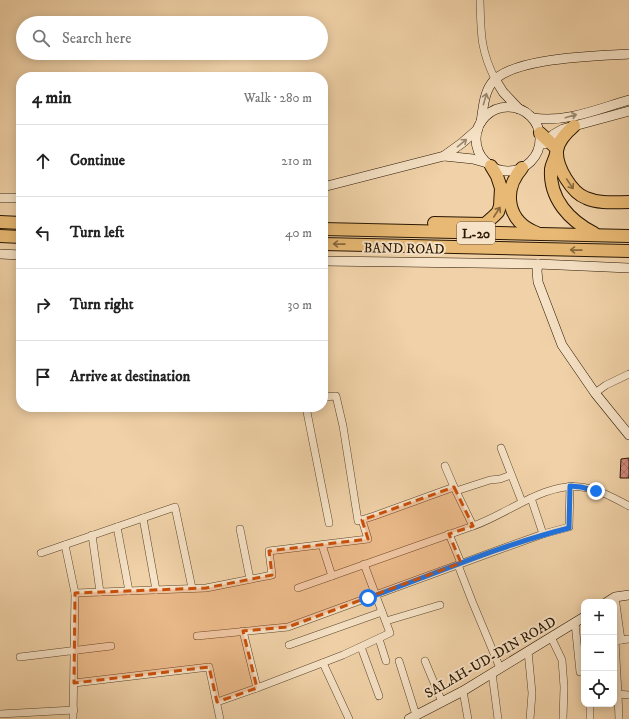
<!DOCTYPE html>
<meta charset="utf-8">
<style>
body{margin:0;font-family:"IM FELL DW Pica",serif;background:#f2f2f2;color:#222}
.controls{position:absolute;right:12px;bottom:12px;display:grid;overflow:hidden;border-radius:8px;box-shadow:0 2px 10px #0003}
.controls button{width:36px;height:36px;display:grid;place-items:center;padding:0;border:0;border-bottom:1px solid #e0e0e0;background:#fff;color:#222;font:20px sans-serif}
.stop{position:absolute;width:12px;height:12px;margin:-9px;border:3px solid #1a73e8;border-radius:50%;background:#fff}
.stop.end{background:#1a73e8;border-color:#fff;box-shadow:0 1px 4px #0008}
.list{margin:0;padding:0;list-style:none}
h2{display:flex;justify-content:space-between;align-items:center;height:52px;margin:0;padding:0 16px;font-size:17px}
h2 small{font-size:13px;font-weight:400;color:#767676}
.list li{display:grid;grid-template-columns:26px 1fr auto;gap:12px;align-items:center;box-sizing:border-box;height:72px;padding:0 16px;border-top:1px solid #e0e0e0}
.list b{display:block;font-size:15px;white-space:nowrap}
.list em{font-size:13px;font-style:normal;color:#767676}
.icon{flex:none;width:22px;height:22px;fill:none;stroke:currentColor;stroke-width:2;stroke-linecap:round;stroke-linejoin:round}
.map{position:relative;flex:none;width:629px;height:719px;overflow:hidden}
.search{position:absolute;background:#fff;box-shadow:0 2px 10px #0003;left:16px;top:16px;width:312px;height:44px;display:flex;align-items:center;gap:10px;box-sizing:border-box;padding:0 14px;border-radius:22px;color:#767676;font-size:15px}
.panel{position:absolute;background:#fff;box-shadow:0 2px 10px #0003;left:16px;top:72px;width:312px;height:340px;border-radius:16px}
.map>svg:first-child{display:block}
</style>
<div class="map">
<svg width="629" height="719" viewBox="0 0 629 719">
<defs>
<pattern id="building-cross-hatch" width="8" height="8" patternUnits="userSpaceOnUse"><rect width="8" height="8" fill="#d3897d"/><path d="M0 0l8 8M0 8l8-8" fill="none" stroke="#ab6f64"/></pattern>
</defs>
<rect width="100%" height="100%" fill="#f1d2a8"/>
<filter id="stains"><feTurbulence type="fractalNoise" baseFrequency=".005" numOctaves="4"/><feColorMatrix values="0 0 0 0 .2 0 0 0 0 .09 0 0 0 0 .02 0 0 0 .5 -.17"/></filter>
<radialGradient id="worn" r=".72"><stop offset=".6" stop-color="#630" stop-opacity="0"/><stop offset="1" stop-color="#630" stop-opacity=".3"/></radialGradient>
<!-- building -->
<polygon fill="url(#building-cross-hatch)" stroke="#281601" points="629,458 629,478 620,478 621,459"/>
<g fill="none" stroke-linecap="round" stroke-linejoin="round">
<!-- street casing -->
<g stroke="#5a452b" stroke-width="8">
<g id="street">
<path d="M480,0C481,33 480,49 495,79"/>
<polyline points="595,393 606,385 629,374"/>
<polyline points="323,397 336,396 343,426 358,521 374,516 454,487 445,466"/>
<polyline points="306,407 329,523"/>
<polyline points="501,448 522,502"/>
<path d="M454,487L473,526C506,515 545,482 581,487C598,489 614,498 629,506"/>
<polyline points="456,491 490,480 500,479 511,475"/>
<polyline points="531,498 543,534"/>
<polyline points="143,518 156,590"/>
<polyline points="117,527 129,591"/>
<polyline points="240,529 250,579"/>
<polyline points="449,534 461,563"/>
<polyline points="92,535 100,592"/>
<polyline points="65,545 75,593 73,719"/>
<polyline points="322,545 332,576"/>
<polyline points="41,553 175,507 192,588"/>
<polyline points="458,565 472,601 500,668"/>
<polyline points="298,588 473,526"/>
<polyline points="75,593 206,588 272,575 269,551 368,539 362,520"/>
<polyline points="615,597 621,640 615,641 618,694 629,695"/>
<polyline points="386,621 440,605"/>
<polyline points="575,623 580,672 584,672"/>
<polyline points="243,631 257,688 343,655 390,633 364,564"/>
<polyline points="197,636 288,627 501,549 543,534 569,527 570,486"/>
<polyline points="551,637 562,660 564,687 563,719"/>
<polyline points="379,639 386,661"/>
<polyline points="621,640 629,639"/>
<polyline points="289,645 382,612"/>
<polyline points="361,647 379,696"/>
<polyline points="528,651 532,693 530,719"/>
<polyline points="20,657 111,646"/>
<polyline points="399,661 416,715"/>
<polyline points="425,661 442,702"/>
<polyline points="323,663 349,719"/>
<polyline points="492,673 498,719"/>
<polyline points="74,683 209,667 220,719"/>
<polyline points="463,691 468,719"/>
<polyline points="618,694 619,719"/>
<polyline points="217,702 257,688"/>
<polyline points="0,714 74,710"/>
<polyline points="590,719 590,704"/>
</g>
</g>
<!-- secondary casing -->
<g stroke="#281601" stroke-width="10">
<g id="secondary">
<polyline points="495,79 503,92 519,109"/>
<circle cx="508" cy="139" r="32"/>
<path d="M533,118C566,123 598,109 629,100"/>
<path d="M481,122C483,109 484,94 491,84C509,57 598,56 629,54"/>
<polyline points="544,144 554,134 563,129 629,111"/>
<polyline points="444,156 473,159 487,163"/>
<polyline points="323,187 444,156 462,143 478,129"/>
<polyline points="0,198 21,198"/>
<polyline points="0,254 21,255"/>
<polyline points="323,261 538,264 629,268"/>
<polyline points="538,264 537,271 538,282 562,345 595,393 629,435"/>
<polyline points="607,602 615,597 629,595"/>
<polyline points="409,719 463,691 584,617"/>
</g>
</g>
<!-- highway casing -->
<g stroke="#281601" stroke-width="14">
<g id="highway">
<path d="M574,126C567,132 558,141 557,151C556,167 572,193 586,198C600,204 615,202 629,202"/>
<path d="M540,133L556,148C558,155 552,162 551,169C549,199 570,221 594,233"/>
<path d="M522,168C502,191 507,222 537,233"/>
<polyline points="0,222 21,223"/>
<polyline points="434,223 485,224 494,216 498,212 500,206 501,188 497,176 491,166"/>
<polyline points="323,229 629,236"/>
<polyline points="0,236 21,237"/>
<polyline points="323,244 629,251"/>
</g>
</g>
<!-- street -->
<use href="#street" stroke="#f6e2c6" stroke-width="7"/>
<!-- secondary -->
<use href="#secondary" stroke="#f6e2c6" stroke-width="9"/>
<!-- highway -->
<use href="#highway" stroke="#e8b974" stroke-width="12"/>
</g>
<!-- one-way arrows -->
<defs><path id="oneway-shaft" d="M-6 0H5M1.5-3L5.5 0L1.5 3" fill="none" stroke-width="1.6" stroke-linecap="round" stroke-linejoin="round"/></defs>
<g stroke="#99866d">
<use href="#oneway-shaft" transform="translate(485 99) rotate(-74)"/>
<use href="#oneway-shaft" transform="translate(571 116) rotate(-16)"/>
<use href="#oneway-shaft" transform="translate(462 143) rotate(-39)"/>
</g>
<g stroke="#88683a">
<use href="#oneway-shaft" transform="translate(570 184) rotate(56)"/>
<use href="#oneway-shaft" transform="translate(497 212) rotate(-57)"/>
<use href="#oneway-shaft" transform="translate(339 244) rotate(-179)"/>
<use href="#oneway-shaft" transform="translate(576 250) rotate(-179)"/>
</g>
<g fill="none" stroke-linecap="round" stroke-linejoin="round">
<!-- route -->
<path stroke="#1a73e8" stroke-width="5" d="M368,598C435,574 501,545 569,528L570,486L581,487L596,491"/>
</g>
<!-- marked area -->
<path fill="#cb4f0a" fill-opacity="0.2" stroke="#cb4f0a" stroke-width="3" stroke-dasharray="8 5" stroke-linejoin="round" d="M454,487L473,526L449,534L461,563L288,627L243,631L257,688L217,702L209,667L74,683L75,593L206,588L272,575L269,551L368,539L362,520Z"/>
<g text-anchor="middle" stroke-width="4" stroke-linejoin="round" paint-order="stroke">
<!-- shield labels -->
<rect fill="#f6e2c6" stroke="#66533c" stroke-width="1" x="457" y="222" width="38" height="22" rx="3"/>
<g font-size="13" font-weight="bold" fill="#281601">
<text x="476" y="238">L-20</text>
</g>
<!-- street labels -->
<g font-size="14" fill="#281601" stroke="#f6e2c6">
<text transform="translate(404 248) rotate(1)" y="5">BAND ROAD</text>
<text transform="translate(490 657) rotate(-30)" y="5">SALAH-UD-DIN ROAD</text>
</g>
</g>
<rect width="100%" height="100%" filter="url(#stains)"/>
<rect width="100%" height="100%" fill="url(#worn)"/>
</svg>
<div class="controls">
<button>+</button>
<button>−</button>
<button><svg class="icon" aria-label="locate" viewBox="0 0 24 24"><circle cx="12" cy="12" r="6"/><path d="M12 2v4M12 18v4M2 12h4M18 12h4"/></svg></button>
</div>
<div class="stop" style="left:368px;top:598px"></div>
<div class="stop end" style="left:596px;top:491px"></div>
<div class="search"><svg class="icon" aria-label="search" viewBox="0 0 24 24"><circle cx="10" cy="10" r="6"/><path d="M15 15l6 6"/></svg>Search here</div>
<section class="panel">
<h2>4 min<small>Walk · 280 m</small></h2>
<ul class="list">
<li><svg class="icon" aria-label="ahead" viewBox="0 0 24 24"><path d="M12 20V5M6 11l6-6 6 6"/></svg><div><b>Continue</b></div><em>210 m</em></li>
<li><svg class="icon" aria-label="left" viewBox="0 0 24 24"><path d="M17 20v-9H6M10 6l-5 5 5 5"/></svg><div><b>Turn left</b></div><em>40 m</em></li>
<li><svg class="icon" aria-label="right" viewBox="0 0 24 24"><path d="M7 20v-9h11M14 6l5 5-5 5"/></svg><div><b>Turn right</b></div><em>30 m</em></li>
<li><svg class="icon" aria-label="arrive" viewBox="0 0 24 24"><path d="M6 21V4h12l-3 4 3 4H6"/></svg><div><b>Arrive at destination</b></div></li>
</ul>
</section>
</div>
